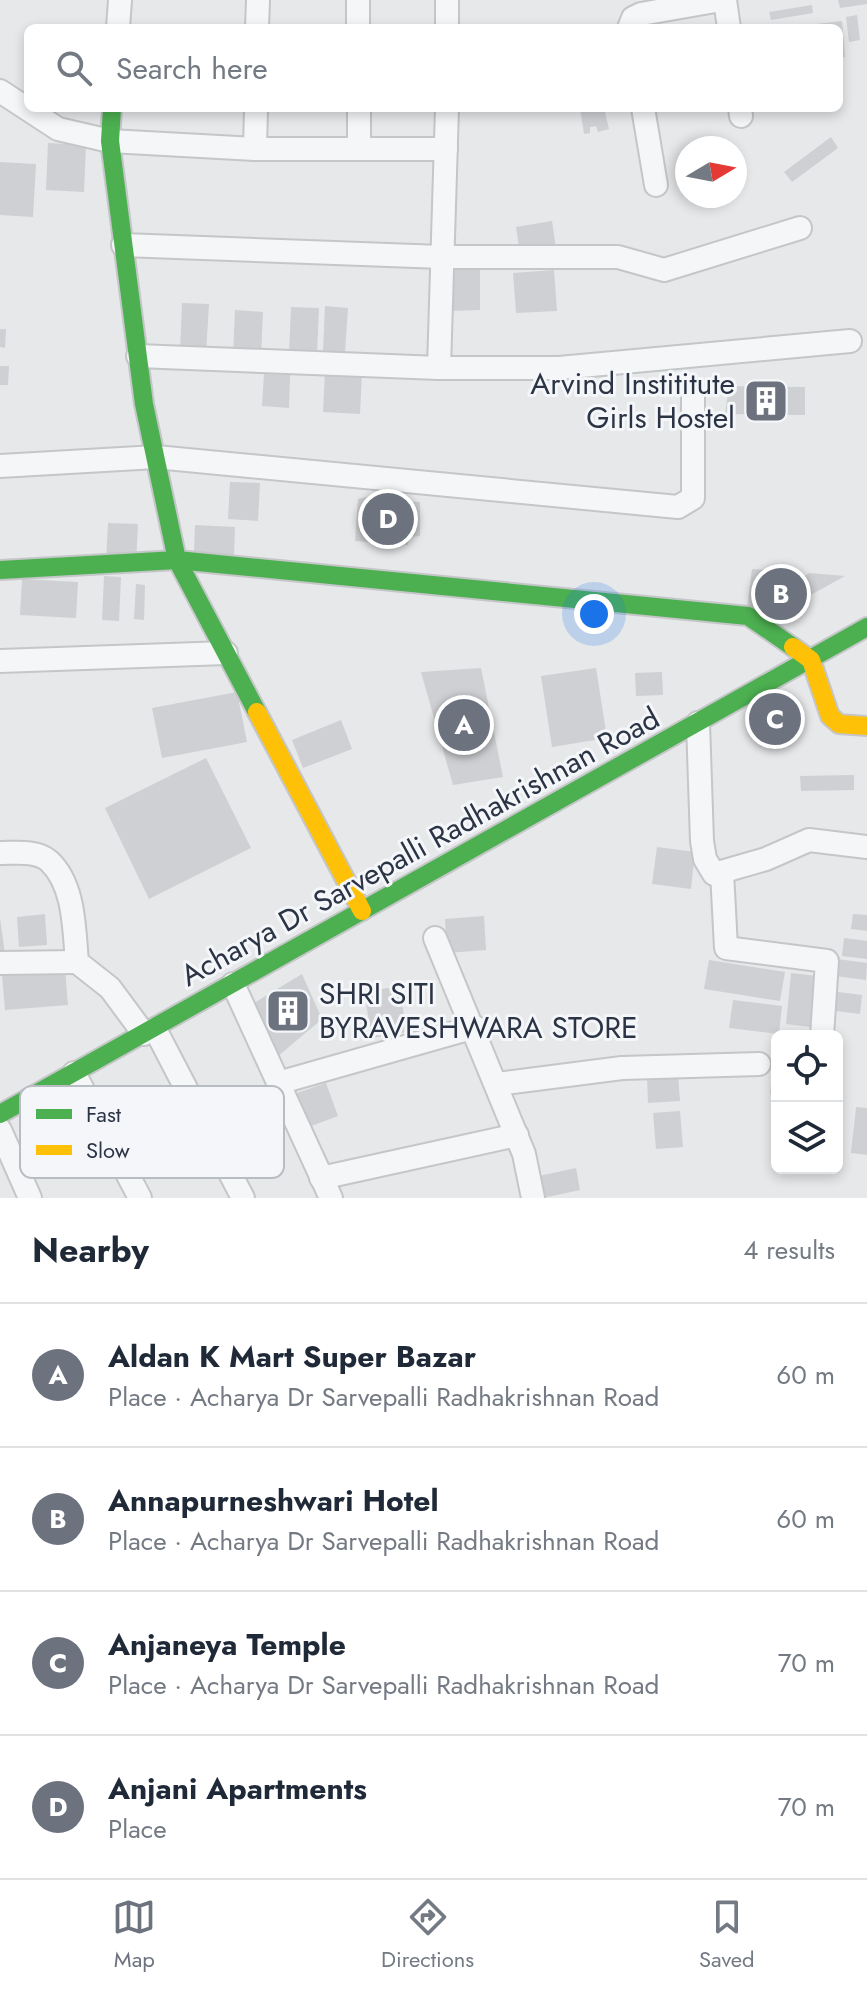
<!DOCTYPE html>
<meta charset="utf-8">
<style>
body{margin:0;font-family:Jost,sans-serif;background:#f2f2f3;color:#1f2937}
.controls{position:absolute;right:24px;bottom:24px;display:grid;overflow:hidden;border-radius:12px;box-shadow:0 4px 12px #0003}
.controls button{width:72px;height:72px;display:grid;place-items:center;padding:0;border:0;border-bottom:2px solid #e0e1e3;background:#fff;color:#1f2937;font:40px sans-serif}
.compass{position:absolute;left:675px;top:136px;width:72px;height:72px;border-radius:50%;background:#fff;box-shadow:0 4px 12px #0003;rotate:80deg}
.you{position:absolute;left:594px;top:614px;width:28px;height:28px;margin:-20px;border:6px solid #fff;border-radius:50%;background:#1a73e8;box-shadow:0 0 0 12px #1a73e833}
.badge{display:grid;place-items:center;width:52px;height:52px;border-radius:50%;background:#6c737f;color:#fff;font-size:26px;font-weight:700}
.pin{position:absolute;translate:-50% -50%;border:4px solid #fff;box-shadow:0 2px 8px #0006}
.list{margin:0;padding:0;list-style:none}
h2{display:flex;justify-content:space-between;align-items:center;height:104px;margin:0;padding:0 32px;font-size:34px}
h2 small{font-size:26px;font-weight:400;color:#747a83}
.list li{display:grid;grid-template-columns:52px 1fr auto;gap:24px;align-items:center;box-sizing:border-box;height:144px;padding:0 32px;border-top:2px solid #e0e1e3}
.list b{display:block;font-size:30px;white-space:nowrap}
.list p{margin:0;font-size:26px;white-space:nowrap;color:#747a83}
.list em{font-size:26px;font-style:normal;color:#747a83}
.icon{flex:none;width:44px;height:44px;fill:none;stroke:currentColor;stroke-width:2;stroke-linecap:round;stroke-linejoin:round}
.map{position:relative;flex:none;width:867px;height:1198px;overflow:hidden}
.search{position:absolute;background:#fff;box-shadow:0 4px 12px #0003;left:24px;right:24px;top:24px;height:88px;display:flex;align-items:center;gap:20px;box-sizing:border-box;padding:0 28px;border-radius:12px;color:#747a83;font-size:30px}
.sheet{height:680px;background:#fff}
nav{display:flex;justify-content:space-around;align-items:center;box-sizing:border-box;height:112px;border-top:2px solid #e0e1e3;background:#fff;font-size:22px;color:#747a83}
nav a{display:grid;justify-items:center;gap:4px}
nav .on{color:#6c737f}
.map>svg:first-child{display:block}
</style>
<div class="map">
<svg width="867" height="1198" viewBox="0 0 867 1198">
<rect width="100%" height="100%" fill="#e6e8ea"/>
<!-- building -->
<g fill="#ced0d3">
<polygon points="838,0 867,0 867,4 840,8"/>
<polygon points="812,5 813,13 771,20 769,12"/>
<polygon points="857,15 860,40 849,42 846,17"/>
<polygon points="842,21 845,57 839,57 839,28 782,28"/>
<polygon points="580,108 604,108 609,129 598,132 596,126 590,127 590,133 584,134"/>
<polygon points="831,137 838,148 792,182 784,172"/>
<polygon points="48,143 86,145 84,192 46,190"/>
<polygon points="0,162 36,164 33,217 0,215"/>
<polygon points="552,221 556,249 520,254 516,227"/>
<polygon points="451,269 480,269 480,310 451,311"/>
<polygon points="554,270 557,311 516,313 513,273"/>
<polygon points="182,303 209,304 206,354 180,353"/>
<polygon points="325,306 348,308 345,352 323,351"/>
<polygon points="291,307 319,308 317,353 289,352"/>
<polygon points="235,310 263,312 261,358 233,356"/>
<polygon points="0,329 6,329 5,348 0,347"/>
<polygon points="0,366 9,366 8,385 0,385"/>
<polygon points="325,371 362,373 360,414 323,412"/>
<polygon points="264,374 290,375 289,408 262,406"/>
<polygon points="729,386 805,387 805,415 725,414"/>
<polygon points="230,482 260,483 258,521 228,519"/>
<polygon points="371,496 377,500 420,502 420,536 409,537 408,545 355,541 358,499"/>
<polygon points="108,523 138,524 136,564 106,562"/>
<polygon points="195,525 235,527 234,557 194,553"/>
<polygon points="752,569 801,572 802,578 809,573 845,576 780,612 747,610"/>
<polygon points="104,576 121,577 119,621 102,620"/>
<polygon points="22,579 78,582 76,618 20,615"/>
<polygon points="136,584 145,585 144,620 134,619"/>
<polygon points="481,668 503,777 453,785 421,672"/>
<polygon points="596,668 607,738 552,747 541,676"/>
<polygon points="662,672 663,695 636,696 635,673"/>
<polygon points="237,692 247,742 162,758 152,708"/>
<polygon points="792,707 795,720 759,731 754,719"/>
<polygon points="341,720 352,749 303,768 292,740"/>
<polygon points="206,758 251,848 149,899 105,808"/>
<polygon points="854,775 854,790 801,791 800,776"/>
<polygon points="657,847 695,852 691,889 652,884"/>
<polygon points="45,914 47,945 19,947 17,917"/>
<polygon points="853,914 867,915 867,931 851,929"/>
<polygon points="484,916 486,950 447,953 445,919"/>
<polygon points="0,918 5,954 0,954"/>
<polygon points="844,938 867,941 867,959 842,956"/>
<polygon points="837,959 867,963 866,980 835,976"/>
<polygon points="709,960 785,972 780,1001 704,989"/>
<polygon points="65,970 68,1005 5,1010 2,975"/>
<polygon points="791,973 817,976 811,1027 786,1024"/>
<polygon points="302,974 322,1019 277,1057 254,1003"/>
<polygon points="399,986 407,1032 372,1038 364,992"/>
<polygon points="830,991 862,995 860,1014 828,1010"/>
<polygon points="733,1000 782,1006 779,1034 729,1028"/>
<polygon points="773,1065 777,1065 777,1094 770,1094"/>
<polygon points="678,1075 680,1101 648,1103 647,1077"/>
<polygon points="326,1083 338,1116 306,1128 294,1094"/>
<polygon points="856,1107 867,1108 867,1155 851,1153"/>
<polygon points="680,1111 683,1147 656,1149 653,1113"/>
<polygon points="576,1168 580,1190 543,1198 539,1176"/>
</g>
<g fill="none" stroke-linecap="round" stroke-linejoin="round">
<!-- street casing -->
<g stroke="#c4c6c8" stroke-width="26">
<g id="street">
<polyline points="358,0 358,28"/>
<polyline points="447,0 447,28"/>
<polyline points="725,0 729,28"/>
<polyline points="118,28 120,0"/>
<polyline points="257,28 258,0"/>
<polyline points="629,28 633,18 641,14 721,0"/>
<polyline points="0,91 58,129 110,141 255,149 446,149"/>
<polyline points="359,108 359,147"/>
<polyline points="643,108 656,185"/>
<polyline points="740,108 741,116"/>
<polyline points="255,149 256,108"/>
<polyline points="123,245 442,257 618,257 664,270 800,228"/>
<polyline points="138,356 439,368 559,368 850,341"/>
<polyline points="439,368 447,108"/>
<polyline points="0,466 156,457 678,507 693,498 693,397"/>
<polyline points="0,661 226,653"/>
<polyline points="698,723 702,841 705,859 714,874 766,859 809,840 867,847"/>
<path d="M0,853C15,853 37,850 49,861C75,885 74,930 77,962L110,988L144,1034"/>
<polyline points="722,872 726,948 827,961 822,1036"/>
<polyline points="435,938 524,1154 533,1198"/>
<polyline points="0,963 77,962"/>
<polyline points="233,984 331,1198"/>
<polyline points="155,1029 243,1198"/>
<polyline points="74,1073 140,1198"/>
<polyline points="278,1083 475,1027"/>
<polyline points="497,1084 622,1068 759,1064"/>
<polyline points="0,1130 30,1198"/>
<polyline points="321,1178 517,1135"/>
</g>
</g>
<!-- fast casing -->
<g stroke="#c4c6c8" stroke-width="22">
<g id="fast">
<polyline points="112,108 110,141 144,404 177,560 257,712"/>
<polyline points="0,570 177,560 748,616 793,647"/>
<polyline points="0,1114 867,627"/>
</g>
</g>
<!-- slow casing -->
<g stroke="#c4c6c8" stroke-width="22">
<g id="slow">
<polyline points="793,647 811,660 830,716 839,724 867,726"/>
<polyline points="257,712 362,911"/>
</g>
</g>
<!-- street -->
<use href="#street" stroke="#f5f6f7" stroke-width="22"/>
<!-- fast -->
<use href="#fast" stroke="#4caf50" stroke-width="18"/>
<!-- slow -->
<use href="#slow" stroke="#ffc107" stroke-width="18"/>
</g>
<!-- icons -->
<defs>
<g id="building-square" transform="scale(2.3)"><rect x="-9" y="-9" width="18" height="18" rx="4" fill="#6c737f" stroke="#f4f6f9"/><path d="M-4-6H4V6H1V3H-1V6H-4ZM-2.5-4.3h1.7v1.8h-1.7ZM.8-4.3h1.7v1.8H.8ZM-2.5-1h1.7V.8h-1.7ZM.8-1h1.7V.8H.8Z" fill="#fff"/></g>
</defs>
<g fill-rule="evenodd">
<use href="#building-square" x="766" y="401"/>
<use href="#building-square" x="288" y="1011"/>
</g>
<g text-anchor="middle" stroke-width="6" stroke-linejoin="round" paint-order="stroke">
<!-- poi labels -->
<g font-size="30" fill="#2b3445" stroke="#f4f6f9" text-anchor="end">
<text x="735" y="394">Arvind Instititute<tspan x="735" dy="34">Girls Hostel</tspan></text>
<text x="319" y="1004" text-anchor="start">SHRI SITI<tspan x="319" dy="34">BYRAVESHWARA STORE</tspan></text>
</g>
<!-- street labels -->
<g font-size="30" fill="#2b3445" stroke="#f4f6f9">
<text transform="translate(420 847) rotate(-29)" y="10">Acharya Dr Sarvepalli Radhakrishnan Road</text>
</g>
</g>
<!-- legend -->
<rect x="20" y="1086" width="264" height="92" rx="12" fill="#f4f6f9" stroke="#b8bcc3" stroke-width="2"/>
<rect x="36" y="1109" width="36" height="10" fill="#4caf50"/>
<rect x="36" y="1145" width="36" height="10" fill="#ffc107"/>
<g font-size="22" fill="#2b3445">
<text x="86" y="1122">Fast</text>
<text x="86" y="1158">Slow</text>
</g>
</svg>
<div class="controls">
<button><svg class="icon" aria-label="locate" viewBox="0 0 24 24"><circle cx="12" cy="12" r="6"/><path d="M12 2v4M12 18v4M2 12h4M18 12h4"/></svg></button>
<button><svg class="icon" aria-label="layers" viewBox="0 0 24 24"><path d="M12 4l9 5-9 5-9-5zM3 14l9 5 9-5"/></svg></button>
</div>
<svg class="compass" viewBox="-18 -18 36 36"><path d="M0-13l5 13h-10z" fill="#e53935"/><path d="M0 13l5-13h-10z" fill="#747a83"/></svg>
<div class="you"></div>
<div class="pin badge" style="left:464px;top:725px">A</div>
<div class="pin badge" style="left:781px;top:594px">B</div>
<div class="pin badge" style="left:775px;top:719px">C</div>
<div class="pin badge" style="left:388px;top:519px">D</div>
<div class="search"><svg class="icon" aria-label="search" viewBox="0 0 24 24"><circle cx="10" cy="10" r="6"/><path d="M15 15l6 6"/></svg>Search here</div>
</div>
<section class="sheet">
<h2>Nearby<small>4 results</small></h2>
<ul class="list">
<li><span class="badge">A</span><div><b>Aldan K Mart Super Bazar</b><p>Place · Acharya Dr Sarvepalli Radhakrishnan Road</p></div><em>60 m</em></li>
<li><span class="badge">B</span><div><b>Annapurneshwari Hotel</b><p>Place · Acharya Dr Sarvepalli Radhakrishnan Road</p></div><em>60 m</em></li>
<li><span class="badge">C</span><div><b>Anjaneya Temple</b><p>Place · Acharya Dr Sarvepalli Radhakrishnan Road</p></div><em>70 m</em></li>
<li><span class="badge">D</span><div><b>Anjani Apartments</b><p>Place</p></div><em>70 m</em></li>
</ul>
</section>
<nav>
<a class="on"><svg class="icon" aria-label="map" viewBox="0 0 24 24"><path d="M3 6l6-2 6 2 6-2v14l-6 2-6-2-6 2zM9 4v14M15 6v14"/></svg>Map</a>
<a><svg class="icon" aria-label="directions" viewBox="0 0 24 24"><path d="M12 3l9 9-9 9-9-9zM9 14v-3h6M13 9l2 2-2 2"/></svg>Directions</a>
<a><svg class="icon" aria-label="saved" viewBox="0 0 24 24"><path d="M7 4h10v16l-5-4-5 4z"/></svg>Saved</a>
</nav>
